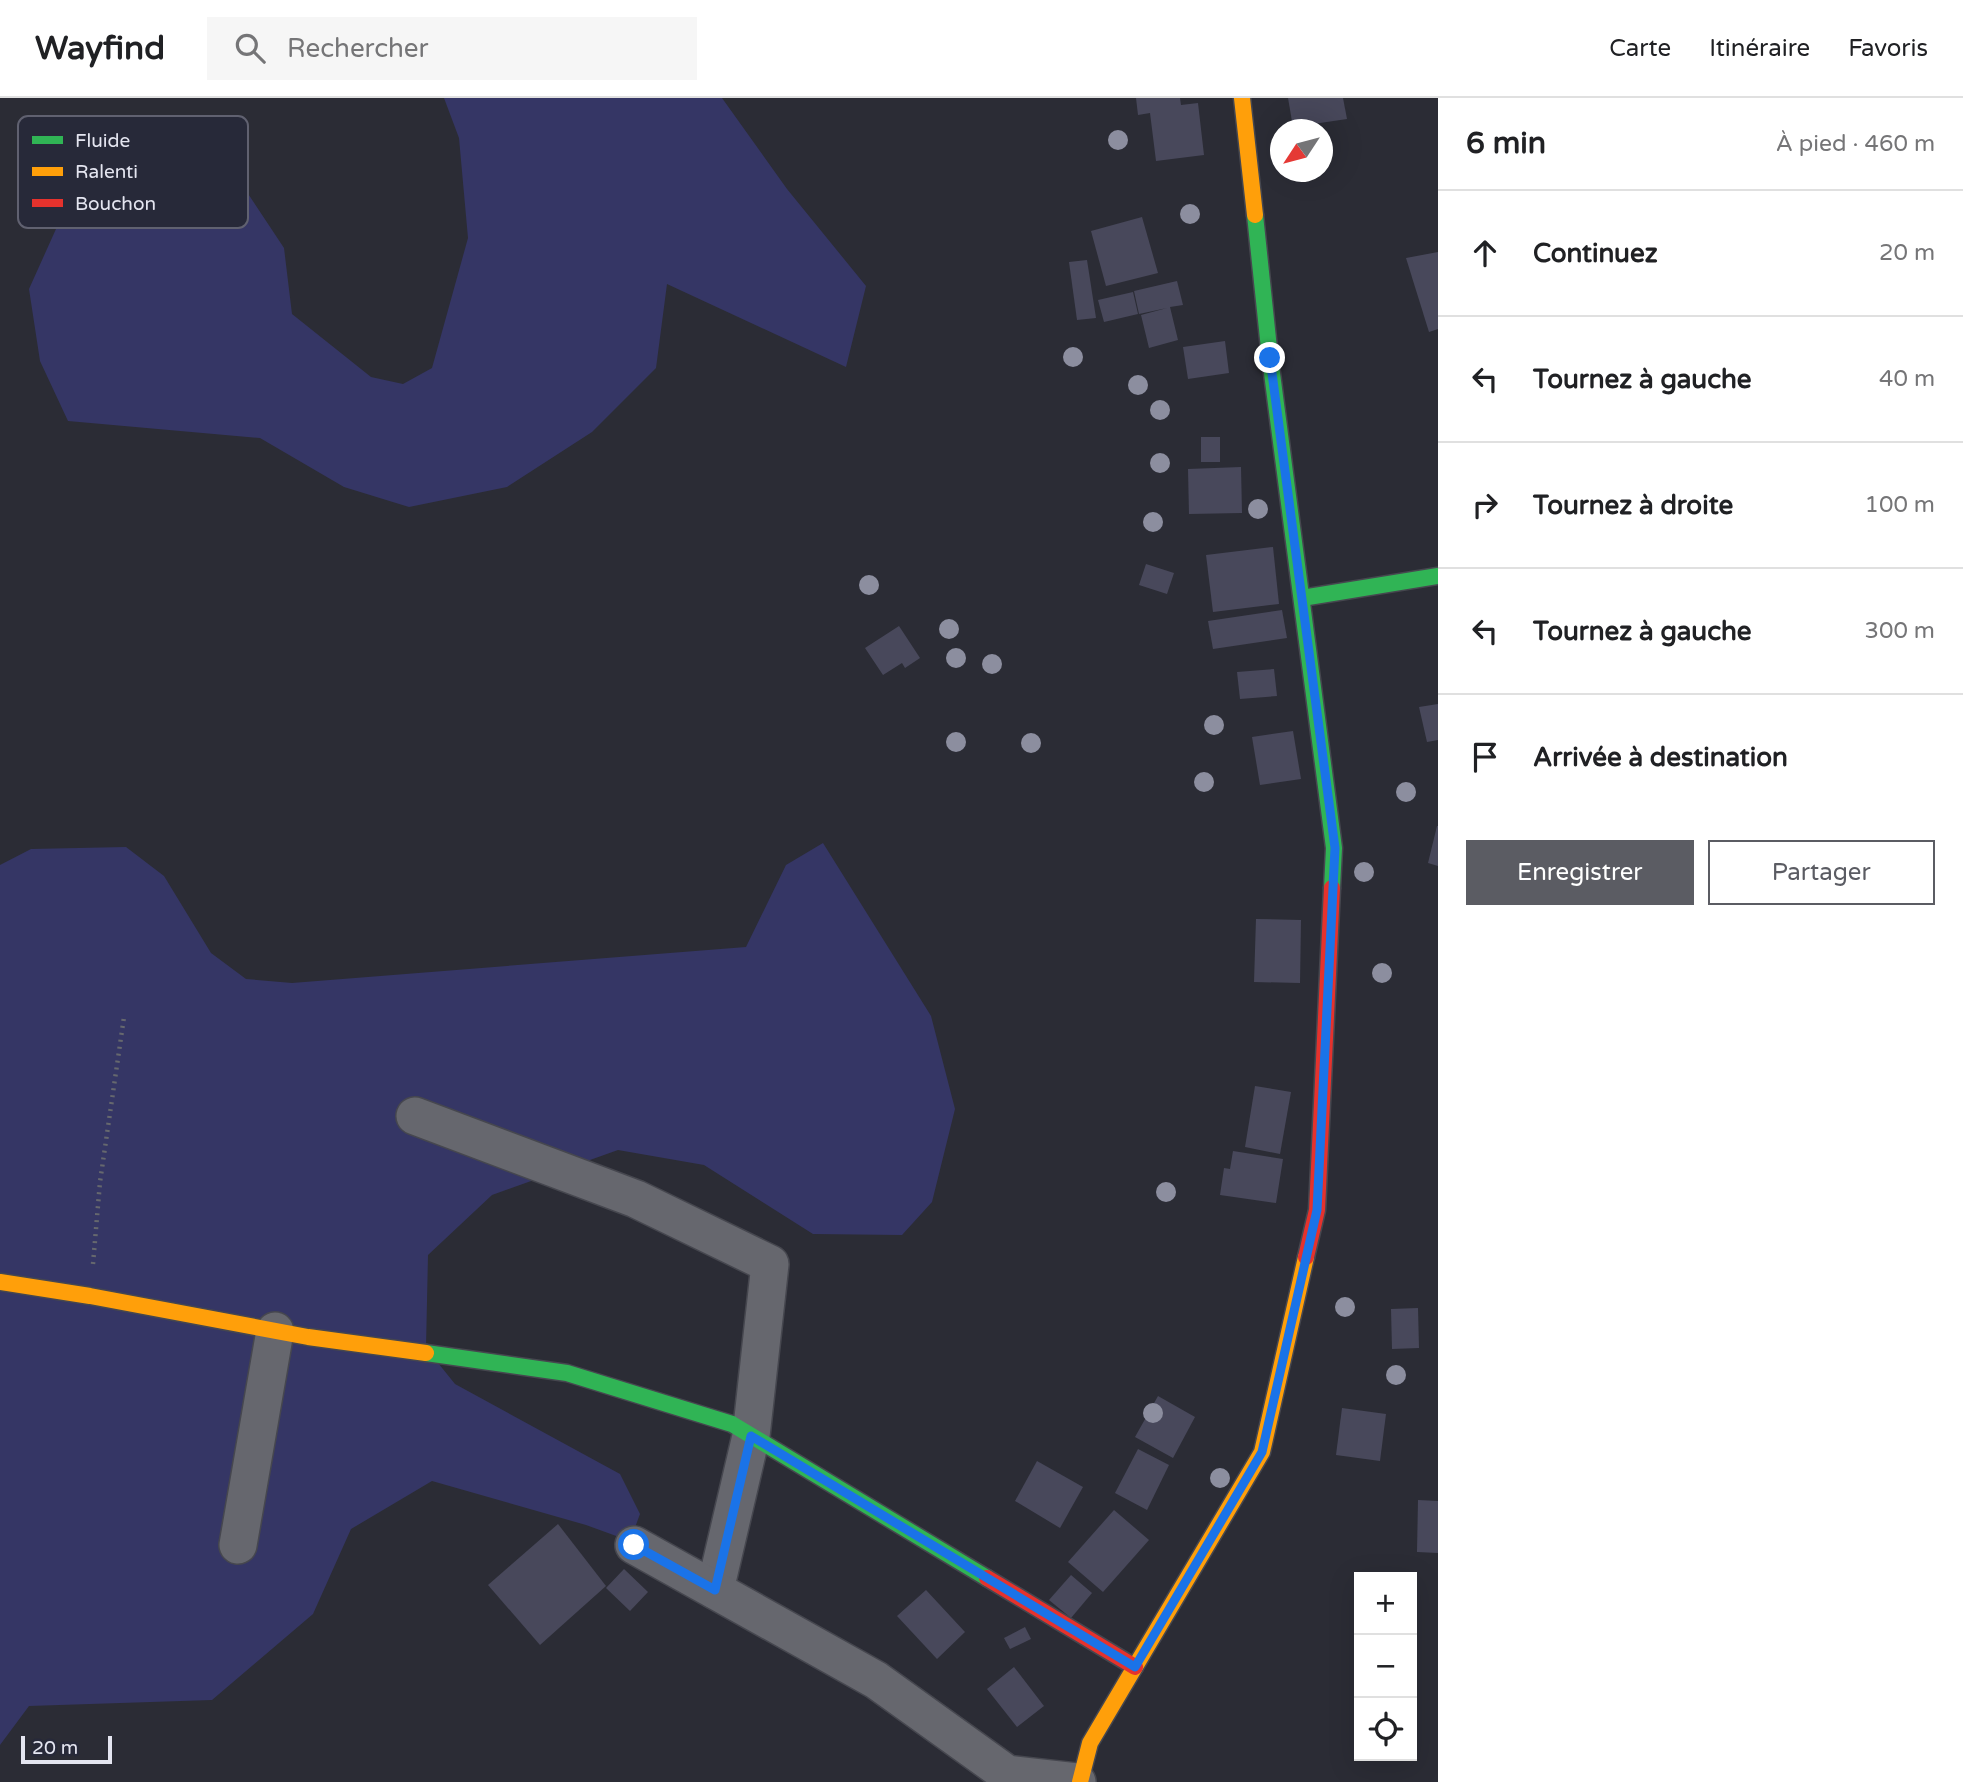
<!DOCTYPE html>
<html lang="fr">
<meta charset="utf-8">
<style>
body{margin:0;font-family:"Varela Round",sans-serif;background:#f6f6f6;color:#202124}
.controls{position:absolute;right:21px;bottom:21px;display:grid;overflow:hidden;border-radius:0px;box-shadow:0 7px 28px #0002}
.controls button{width:63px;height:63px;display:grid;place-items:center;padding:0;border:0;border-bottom:2px solid #e0e0e0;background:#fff;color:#202124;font:35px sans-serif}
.compass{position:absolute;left:1270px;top:21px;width:63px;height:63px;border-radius:50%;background:#fff;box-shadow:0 7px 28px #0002;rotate:234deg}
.scale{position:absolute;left:21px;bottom:18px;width:91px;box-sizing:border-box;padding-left:7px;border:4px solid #e4e5f0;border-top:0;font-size:19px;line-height:24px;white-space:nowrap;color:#e4e5f0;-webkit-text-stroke:5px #272939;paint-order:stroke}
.stop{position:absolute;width:21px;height:21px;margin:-16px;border:5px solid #1a73e8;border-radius:50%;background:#fff}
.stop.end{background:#1a73e8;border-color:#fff;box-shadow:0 2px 7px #0008}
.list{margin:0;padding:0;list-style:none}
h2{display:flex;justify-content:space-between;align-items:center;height:91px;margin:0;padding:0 28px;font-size:30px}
h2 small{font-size:23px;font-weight:400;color:#757577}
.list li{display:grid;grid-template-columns:46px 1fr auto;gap:21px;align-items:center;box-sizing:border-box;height:126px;padding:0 28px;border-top:2px solid #e0e0e0}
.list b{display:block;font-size:26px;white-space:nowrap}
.list em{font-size:23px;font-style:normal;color:#757577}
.actions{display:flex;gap:14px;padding:21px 28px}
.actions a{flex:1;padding:16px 0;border:2px solid #5b5c63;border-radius:0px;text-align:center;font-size:24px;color:#5b5c63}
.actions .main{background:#5b5c63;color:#fff}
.icon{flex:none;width:38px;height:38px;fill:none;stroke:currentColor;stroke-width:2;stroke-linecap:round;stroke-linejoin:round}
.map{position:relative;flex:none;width:1438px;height:1684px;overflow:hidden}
header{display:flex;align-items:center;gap:42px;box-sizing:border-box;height:98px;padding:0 35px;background:#fff;border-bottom:2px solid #e0e0e0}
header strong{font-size:33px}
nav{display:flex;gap:38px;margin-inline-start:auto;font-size:24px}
.search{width:490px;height:63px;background:#f6f6f6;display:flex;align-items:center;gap:18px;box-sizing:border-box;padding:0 24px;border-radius:0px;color:#757577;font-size:26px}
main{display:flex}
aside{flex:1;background:#fff}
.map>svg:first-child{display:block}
</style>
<header>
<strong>Wayfind</strong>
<div class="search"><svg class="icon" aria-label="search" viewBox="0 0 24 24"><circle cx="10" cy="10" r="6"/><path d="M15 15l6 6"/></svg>Rechercher</div>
<nav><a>Carte</a><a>Itinéraire</a><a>Favoris</a></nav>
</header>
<main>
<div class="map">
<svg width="1438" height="1684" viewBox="0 0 1438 1684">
<rect width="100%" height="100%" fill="#2b2c35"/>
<!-- green -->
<g fill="#353665">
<polygon points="444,0 722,0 787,91 866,188 846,269 667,186 656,270 592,334 507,389 409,409 344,389 260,340 68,323 40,263 29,191 56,131 82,116 148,102 200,66 231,70 284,150 292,216 371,279 403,286 432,270 468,140 459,40"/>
<polygon points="823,745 931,918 955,1011 932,1104 902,1137 813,1136 704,1067 618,1052 492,1097 428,1157 426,1250 455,1286 620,1376 640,1416 630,1443 586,1427 432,1383 351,1431 313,1516 212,1602 29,1608 0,1647 0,767 31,751 126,749 164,778 211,855 246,881 292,885 746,849 786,767"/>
</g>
<!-- building -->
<g fill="#48485b">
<polygon points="1136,0 1180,0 1181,7 1198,5 1204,57 1156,63 1150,15 1138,17"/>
<polygon points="1288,0 1343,0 1347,21 1293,29"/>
<polygon points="1142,119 1158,175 1106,188 1091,133"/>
<polygon points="1438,154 1438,231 1429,234 1406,160"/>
<polygon points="1087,162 1096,220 1077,222 1069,164"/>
<polygon points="1177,183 1183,207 1170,209 1178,242 1149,250 1141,217 1167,210 1139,216 1134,193"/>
<polygon points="1133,194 1138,216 1104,224 1098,202"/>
<polygon points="1225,243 1229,275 1188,281 1183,249"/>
<rect x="1201" y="339" width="19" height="25"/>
<polygon points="1241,369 1242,415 1189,416 1188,371"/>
<polygon points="1273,449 1279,506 1213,514 1206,457"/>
<polygon points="1146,466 1174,475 1167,496 1139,487"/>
<polygon points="1282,512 1287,540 1213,551 1208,523"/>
<polygon points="899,528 920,560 905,570 902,565 883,577 865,550"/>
<polygon points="1274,571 1277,598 1240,601 1237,574"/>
<polygon points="1438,606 1438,642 1427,644 1419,609"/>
<polygon points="1293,633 1301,681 1260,687 1252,639"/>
<polygon points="1437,728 1438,728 1438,768 1428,765"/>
<polygon points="1256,821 1301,822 1300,885 1254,884"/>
<polygon points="1255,988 1291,994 1280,1056 1245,1049"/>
<polygon points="1233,1053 1283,1061 1276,1105 1220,1097 1224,1070 1230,1071"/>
<polygon points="1418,1210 1419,1250 1392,1251 1391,1211"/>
<polygon points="1158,1298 1195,1319 1173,1360 1135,1339"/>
<polygon points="1342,1310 1386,1316 1380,1363 1336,1357"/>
<polygon points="1138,1351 1169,1367 1147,1412 1115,1395"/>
<polygon points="1037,1363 1083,1389 1060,1430 1015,1403"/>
<polygon points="1418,1402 1438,1403 1438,1455 1417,1454"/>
<polygon points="1114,1412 1149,1442 1103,1494 1068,1464"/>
<polygon points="558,1426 606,1488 540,1547 488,1487"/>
<polygon points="624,1471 648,1494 630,1513 606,1490"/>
<polygon points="1071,1477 1092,1495 1071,1520 1049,1502"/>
<polygon points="926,1492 965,1534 937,1561 897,1518"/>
<polygon points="1025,1529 1031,1541 1010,1551 1004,1540"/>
<polygon points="1014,1569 1044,1608 1017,1629 987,1591"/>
</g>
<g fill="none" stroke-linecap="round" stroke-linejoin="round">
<!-- street casing -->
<g stroke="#46474f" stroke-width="40">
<g id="street">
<polyline points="415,1018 636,1101 770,1166 751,1338 715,1492"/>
<polyline points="238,1447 275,1233"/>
<polyline points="634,1447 876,1582 1007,1676 1077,1684"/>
</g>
</g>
<!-- fast casing -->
<g stroke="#46474f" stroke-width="19">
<g id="fast">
<polyline points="1255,117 1270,260 1334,750 1332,790"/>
<polyline points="1302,500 1438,478"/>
<polyline points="426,1255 567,1275 732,1326 987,1480"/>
</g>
</g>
<!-- slow casing -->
<g stroke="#46474f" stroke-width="19">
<g id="slow">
<polyline points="1242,0 1255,117"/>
<polyline points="0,1184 90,1198 308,1239 426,1255"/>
<polyline points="1080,1684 1090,1645 1262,1354 1306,1159"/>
</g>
</g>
<!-- jam casing -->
<g stroke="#46474f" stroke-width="19">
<g id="jam">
<polyline points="1306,1159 1317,1112 1332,790"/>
<polyline points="987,1480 1135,1569"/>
</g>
</g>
<!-- path -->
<polyline stroke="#66686e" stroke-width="4.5" stroke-dasharray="2 5" stroke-linecap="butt" points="93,1166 100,1084 124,919"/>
<!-- street -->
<use href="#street" stroke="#66676e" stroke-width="37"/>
<!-- fast -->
<use href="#fast" stroke="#30b455" stroke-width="16"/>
<!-- slow -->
<use href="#slow" stroke="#ff9f0a" stroke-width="16"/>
<!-- jam -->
<use href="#jam" stroke="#e5322d" stroke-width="16"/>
</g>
<!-- trees -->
<g fill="#8c8e9f">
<circle cx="1118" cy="42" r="10"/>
<circle cx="1190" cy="116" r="10"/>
<circle cx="1073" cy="259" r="10"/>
<circle cx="1138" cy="287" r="10"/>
<circle cx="1160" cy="312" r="10"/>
<circle cx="1160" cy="365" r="10"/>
<circle cx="1258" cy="411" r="10"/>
<circle cx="1153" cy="424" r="10"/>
<circle cx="869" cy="487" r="10"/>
<circle cx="949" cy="531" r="10"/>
<circle cx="956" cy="560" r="10"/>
<circle cx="992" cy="566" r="10"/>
<circle cx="1214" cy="627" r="10"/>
<circle cx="956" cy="644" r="10"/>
<circle cx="1031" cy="645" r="10"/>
<circle cx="1204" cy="684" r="10"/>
<circle cx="1406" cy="694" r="10"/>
<circle cx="1364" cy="774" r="10"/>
<circle cx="1382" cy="875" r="10"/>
<circle cx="1166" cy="1094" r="10"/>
<circle cx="1345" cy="1209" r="10"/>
<circle cx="1396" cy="1277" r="10"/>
<circle cx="1153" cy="1315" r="10"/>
<circle cx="1220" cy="1380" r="10"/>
</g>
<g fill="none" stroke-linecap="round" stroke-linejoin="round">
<!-- route -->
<polyline stroke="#1a73e8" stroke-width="9" points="634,1447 715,1492 751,1338 1135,1569 1262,1354 1317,1112 1335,750 1270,260"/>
</g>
<!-- legend -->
<rect x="18" y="18" width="230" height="112" rx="10" fill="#272939" stroke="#606170" stroke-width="2"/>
<rect x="32" y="38" width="31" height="8" fill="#30b455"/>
<rect x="32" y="69" width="31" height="9" fill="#ff9f0a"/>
<rect x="32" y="101" width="31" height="8" fill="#e5322d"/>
<g font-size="19" fill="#e4e5f0">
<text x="75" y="49">Fluide</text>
<text x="75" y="80">Ralenti</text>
<text x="75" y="112">Bouchon</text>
</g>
</svg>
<div class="controls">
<button>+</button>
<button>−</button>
<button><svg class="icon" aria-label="locate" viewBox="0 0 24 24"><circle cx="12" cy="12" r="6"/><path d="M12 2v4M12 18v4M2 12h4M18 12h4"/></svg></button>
</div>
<svg class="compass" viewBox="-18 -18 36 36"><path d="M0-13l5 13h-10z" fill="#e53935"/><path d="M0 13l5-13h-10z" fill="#757577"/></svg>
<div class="scale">20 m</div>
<div class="stop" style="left:634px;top:1447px"></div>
<div class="stop end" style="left:1270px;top:260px"></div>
</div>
<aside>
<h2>6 min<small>À pied · 460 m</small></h2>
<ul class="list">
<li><svg class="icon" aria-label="ahead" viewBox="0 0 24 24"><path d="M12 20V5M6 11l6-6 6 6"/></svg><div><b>Continuez</b></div><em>20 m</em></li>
<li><svg class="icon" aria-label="left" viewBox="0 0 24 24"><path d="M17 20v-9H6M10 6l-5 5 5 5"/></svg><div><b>Tournez à gauche</b></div><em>40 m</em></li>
<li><svg class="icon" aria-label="right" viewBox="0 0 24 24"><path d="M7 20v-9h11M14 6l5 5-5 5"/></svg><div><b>Tournez à droite</b></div><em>100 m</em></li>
<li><svg class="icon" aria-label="left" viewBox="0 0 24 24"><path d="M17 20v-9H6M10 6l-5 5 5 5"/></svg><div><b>Tournez à gauche</b></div><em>300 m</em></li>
<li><svg class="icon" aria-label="arrive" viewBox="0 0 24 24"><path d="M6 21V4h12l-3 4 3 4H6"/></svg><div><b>Arrivée à destination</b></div></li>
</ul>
<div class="actions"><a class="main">Enregistrer</a><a>Partager</a></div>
</aside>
</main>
